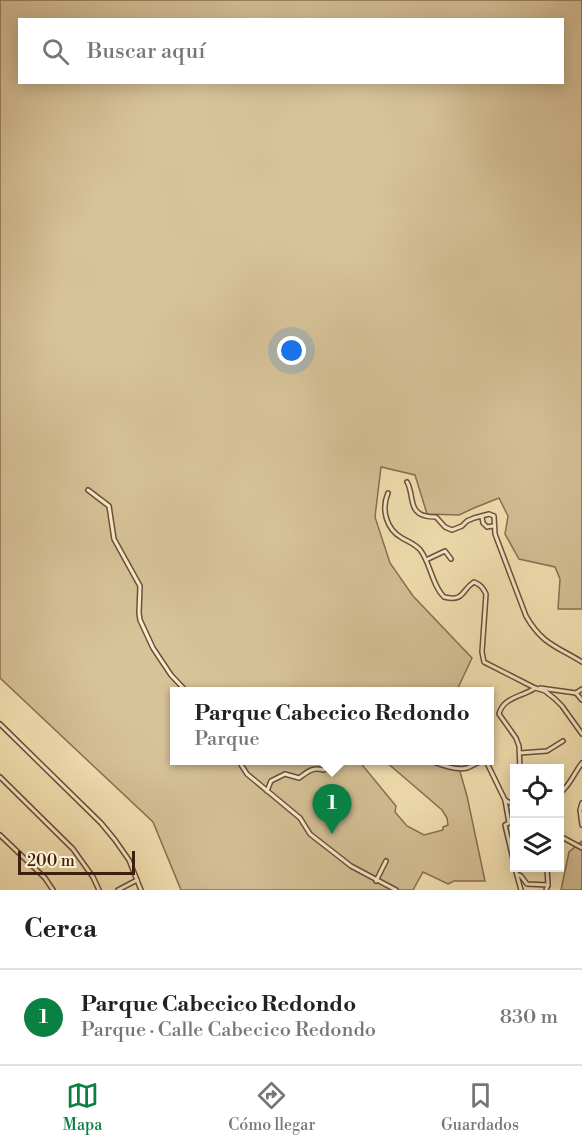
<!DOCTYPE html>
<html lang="es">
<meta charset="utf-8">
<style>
body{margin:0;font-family:"Libre Bodoni",serif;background:#f2f2f2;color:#222}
.controls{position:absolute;right:18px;bottom:18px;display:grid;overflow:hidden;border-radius:0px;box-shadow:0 3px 15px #0003}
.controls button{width:54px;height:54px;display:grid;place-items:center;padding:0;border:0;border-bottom:2px solid #e0e0e0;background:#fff;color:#222;font:30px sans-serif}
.scale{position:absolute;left:18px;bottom:15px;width:117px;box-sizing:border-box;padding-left:6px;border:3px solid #3e1e0e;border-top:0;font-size:16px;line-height:21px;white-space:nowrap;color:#3e1e0e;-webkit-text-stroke:4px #faeed0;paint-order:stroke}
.you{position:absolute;left:292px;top:351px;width:21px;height:21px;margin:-15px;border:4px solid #fff;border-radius:50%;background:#1a73e8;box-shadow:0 0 0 9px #1a73e833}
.badge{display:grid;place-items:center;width:39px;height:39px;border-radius:50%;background:#0b8043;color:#fff;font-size:20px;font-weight:700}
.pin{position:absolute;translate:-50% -50px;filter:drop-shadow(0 2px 3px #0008)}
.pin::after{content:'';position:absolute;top:32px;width:21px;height:18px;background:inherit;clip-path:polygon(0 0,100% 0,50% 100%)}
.popup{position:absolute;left:170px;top:687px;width:324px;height:78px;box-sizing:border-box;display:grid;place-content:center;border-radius:0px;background:#fff;filter:drop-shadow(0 2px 4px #0005);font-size:20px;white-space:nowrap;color:#767676}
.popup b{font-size:22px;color:#222}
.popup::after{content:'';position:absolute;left:50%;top:100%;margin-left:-12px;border:12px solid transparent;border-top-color:#fff}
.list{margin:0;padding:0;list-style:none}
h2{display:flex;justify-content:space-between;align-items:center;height:78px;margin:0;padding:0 24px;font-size:26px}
h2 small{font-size:20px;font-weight:400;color:#767676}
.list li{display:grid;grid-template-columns:39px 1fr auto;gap:18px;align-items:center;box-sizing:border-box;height:96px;padding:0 24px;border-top:2px solid #e0e0e0}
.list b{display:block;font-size:22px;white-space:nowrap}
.list p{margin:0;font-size:20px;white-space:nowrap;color:#767676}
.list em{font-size:20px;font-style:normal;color:#767676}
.icon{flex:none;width:33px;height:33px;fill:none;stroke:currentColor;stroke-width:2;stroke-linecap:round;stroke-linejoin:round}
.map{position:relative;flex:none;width:582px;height:890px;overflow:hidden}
.search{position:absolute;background:#fff;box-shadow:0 3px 15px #0003;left:18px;right:18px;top:18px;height:66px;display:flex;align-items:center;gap:15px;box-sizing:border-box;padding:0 21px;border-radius:0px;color:#767676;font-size:22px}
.sheet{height:174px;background:#fff}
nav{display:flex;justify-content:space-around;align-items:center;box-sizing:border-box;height:84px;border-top:2px solid #e0e0e0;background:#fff;font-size:16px;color:#767676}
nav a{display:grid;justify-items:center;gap:3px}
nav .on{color:#0b8043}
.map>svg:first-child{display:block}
</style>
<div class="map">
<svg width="582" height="890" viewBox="0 0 582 890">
<rect width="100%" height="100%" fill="#f7e5b6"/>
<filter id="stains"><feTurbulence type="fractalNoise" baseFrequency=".00333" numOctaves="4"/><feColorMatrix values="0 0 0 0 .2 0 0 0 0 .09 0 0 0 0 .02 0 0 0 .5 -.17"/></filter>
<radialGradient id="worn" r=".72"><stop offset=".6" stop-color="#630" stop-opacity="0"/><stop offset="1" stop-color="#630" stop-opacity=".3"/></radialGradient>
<!-- green -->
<g fill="#d8c399" stroke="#8b7054" stroke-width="1.5" fill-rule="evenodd">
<path d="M0,0H582V609H558L560,579L555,567L519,559L505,534L508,516L499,498L474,508L459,515L427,514L415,475L381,467L375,517L390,563L413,596L472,658L457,690L458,691L174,692V760L359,761L396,806L395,812L407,826L424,835L443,830V827L448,825L447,818L442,810L385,761H457L467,796L485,881H454L448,884L423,872L413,890H181L153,822L0,678ZM20,20H562V82H20Z"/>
<polygon points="582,841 582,890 561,890 569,852"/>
</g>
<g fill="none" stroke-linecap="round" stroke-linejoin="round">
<!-- street casing -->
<g stroke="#6c5038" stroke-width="6">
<g id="street">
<path d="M407,482C414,493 408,513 426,516C429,517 433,517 436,517L445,527L452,530L462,526L467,521L474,518L489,514L494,516L495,534L526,616C542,644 556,646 582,662"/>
<polyline points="88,490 109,506 114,539 140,586 139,613 140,620 153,648 171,675 187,692"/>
<path d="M388,493C381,509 386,529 402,538C409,542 417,545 421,551C431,565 432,585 444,597C465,602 461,590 474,582C481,585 483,588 486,594L482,652L484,662L535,688L545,691L555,699L562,706L582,734"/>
<polyline points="482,517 483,523 487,527 493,526"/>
<polyline points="426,560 445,551 451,559"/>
<polyline points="540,688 576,693 582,689"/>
<polyline points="576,693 582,700"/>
<polyline points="0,724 101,823 115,840 129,860 141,890"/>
<polyline points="520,753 547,751 563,741"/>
<polyline points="238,760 247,774 300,818 310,834 351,866 396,890"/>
<path d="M428,760C439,764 456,771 467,768C475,765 478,761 486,761"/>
<polyline points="486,761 505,800 509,823 505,825 514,863"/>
<path d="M520,768L519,746L516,738L499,714C503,697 522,697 535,688"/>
<polyline points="0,777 73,849 93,877 99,890"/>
<path d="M267,791L271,781L285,774L299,778C309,771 312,767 324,770L327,767L321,760"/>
<path d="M560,793C570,786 574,773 582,763"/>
<polyline points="505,800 514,805"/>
<polyline points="582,803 580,810 582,825"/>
<polyline points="0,835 45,878 53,890"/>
<polyline points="560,836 582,848"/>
<polyline points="515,868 521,890"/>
<polyline points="517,874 521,876 527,884 548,885"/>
<polyline points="376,881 386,861"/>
<polyline points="118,890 137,880"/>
<polyline points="546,890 548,885 547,868"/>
</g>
</g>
<!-- street -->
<use href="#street" stroke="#faeed0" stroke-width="3"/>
</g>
<rect width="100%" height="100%" filter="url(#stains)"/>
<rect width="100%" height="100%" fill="url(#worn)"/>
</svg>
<div class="controls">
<button><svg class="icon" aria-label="locate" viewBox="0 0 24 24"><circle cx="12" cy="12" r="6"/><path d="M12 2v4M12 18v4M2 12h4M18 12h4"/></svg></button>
<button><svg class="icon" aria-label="layers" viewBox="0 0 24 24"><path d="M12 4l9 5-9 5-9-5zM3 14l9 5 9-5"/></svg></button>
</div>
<div class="scale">200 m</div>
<div class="you"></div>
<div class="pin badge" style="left:332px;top:834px">1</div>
<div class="popup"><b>Parque Cabecico Redondo</b>Parque</div>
<div class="search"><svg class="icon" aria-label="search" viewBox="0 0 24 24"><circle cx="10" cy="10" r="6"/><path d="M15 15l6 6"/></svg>Buscar aquí</div>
</div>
<section class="sheet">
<h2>Cerca<small></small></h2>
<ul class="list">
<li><span class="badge">1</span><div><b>Parque Cabecico Redondo</b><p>Parque · Calle Cabecico Redondo</p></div><em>830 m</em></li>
</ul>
</section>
<nav>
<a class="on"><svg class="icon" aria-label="map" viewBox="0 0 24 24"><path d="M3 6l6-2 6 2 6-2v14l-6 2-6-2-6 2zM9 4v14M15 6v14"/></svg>Mapa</a>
<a><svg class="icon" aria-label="directions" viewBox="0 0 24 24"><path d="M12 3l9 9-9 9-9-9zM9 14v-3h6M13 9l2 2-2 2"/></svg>Cómo llegar</a>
<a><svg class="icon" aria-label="saved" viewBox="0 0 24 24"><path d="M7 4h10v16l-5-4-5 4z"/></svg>Guardados</a>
</nav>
